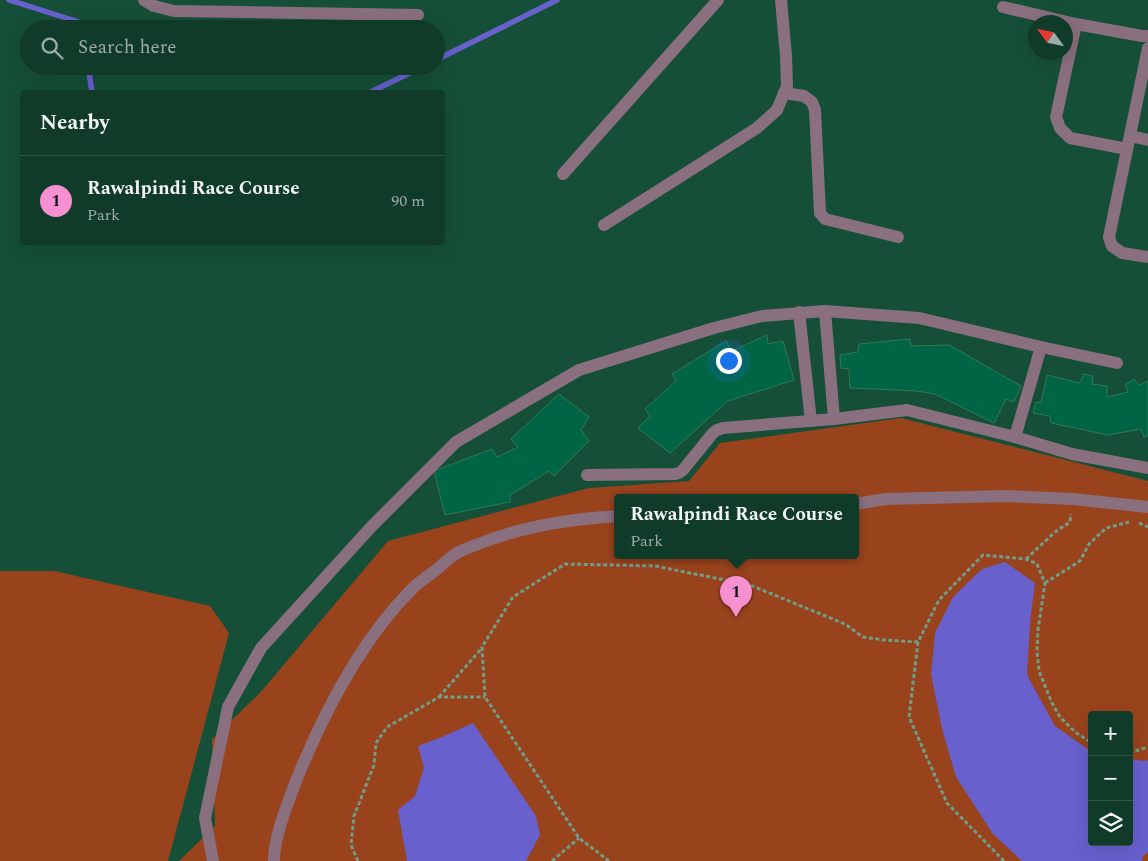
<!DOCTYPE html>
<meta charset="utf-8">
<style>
body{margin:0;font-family:Spectral,serif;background:#1e4635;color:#f1f3f6}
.controls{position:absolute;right:15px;bottom:15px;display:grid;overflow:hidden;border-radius:5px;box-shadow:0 5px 20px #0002}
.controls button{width:45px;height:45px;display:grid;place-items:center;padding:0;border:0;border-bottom:1px solid #305546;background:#103b29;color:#f1f3f6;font:25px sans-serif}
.compass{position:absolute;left:1028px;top:15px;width:45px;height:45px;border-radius:50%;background:#103b29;box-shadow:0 5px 20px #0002;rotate:303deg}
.you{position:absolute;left:728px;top:360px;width:18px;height:18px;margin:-12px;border:4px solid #fff;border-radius:50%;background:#1a73e8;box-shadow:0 0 0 8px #1a73e833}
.badge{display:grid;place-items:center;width:32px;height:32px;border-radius:50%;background:#f690d1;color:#111;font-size:16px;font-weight:700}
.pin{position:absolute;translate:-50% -41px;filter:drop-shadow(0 1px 2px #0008)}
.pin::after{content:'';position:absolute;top:26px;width:18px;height:15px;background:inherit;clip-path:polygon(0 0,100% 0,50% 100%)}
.popup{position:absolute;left:614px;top:494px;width:245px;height:65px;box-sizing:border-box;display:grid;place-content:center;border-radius:5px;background:#103b29;filter:drop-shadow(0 1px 4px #0005);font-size:16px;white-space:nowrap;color:#9cada8}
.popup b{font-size:19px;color:#f1f3f6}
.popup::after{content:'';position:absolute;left:50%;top:100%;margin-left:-10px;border:10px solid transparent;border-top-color:#103b29}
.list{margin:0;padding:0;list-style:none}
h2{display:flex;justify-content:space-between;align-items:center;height:65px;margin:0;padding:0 20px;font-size:21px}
h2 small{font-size:16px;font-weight:400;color:#9cada8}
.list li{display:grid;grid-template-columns:32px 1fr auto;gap:15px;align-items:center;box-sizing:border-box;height:90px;padding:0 20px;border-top:1px solid #305546}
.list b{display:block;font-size:19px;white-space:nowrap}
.list p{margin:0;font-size:16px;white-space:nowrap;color:#9cada8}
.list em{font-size:16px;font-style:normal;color:#9cada8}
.icon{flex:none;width:28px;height:28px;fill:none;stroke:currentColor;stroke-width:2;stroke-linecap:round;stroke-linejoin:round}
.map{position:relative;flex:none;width:1148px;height:861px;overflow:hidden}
.search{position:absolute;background:#103b29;box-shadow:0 5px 20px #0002;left:20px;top:20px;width:425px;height:55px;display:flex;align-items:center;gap:12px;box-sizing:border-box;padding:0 18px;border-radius:28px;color:#9cada8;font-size:19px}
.panel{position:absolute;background:#103b29;box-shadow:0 5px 20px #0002;left:20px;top:90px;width:425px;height:155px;border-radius:5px}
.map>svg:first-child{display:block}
</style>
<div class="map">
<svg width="1148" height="861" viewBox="0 0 1148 861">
<rect width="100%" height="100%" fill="#164f37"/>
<!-- green -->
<g fill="#99431d" fill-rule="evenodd">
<path d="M901,418L1148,481V861H179L215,826L212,739L260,693L388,541L589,488L689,481L720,443ZM617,498H855V556H617ZM1092,715H1129V842H1092Z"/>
<polygon points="0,571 54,571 210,606 229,633 168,861 0,861"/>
</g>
<!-- water -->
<g fill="#6760cd">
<polygon points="1005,562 1035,583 1030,623 1027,675 1055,726 1092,752 1092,842 1129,842 1129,759 1144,761 1148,760 1148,852 1143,856 1142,861 1022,861 993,834 956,777 942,729 931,674 935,633 953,597 982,569"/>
<polygon points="473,723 536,816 540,835 526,861 407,861 398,810 415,796 424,768 418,746 442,737"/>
</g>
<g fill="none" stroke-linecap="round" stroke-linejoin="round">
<!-- stream -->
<g stroke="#6760cd" stroke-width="5.5">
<polyline points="9,0 82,23 83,29"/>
<polyline points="436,60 557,0"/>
<polyline points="88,66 92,92"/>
<polyline points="371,92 424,66"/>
</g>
</g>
<!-- building -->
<g fill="#006544" stroke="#307959">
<polygon points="767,335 768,344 783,341 794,380 728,401 670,453 638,428 650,416 645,409 676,381 672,374 726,341 732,351"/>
<polygon points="910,339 911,346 949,345 1021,386 1014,402 1006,399 994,423 935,394 917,391 850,388 849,369 841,368 840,355 858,352 859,344"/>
<polygon points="1084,374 1093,376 1092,384 1107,386 1107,397 1128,392 1125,385 1134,379 1139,385 1148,381 1148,435 1144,437 1141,429 1108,435 1051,423 1050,416 1033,413 1036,402 1041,403 1047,375 1080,383"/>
<polygon points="559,394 589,417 581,430 589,441 554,476 549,471 510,495 510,502 445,515 434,471 492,449 497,457 518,447 511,439"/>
</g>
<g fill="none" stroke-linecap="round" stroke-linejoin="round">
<!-- path -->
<g stroke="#6f9d88" stroke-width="3" stroke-dasharray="4 2.5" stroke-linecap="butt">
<polyline points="1139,523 1148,527"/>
<polyline points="1026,559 1055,532 1070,522 1071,514"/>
<polyline points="1045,583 1080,561 1089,544 1106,528 1129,522"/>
<polyline points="439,697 482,648"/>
<polyline points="1129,752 1132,752 1148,747"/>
<polyline points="358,861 351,845 354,816 374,765 376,743 387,727 439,697 485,697"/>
<polyline points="552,861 579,838"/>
<polyline points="609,861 579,838 485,697 482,647 513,597 565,564 655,566 750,585 845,624 863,637 884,640 918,642"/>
<polyline points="1004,861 947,803 909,717 918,642 939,600 983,555 1026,559 1037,564 1045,583 1038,630 1037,651 1039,671 1052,703 1060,717 1075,732 1092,743"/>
</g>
<!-- minor -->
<g stroke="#8a6f7f" stroke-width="12">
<polyline points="144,0 154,6 174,11 418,15"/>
<polyline points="1003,7 1076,24 1142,36 1148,36"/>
<polyline points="1076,24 1056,117 1060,128 1070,138 1127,149"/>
<polyline points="1148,48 1109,237 1112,246 1122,253 1148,257"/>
<polyline points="784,93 804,96 812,102 815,110 820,213 825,219 898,237"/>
<polyline points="1130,136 1148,140"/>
<polyline points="563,174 718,0"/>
<polyline points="604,225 757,128 777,110 787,86 786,56 781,0"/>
<polyline points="825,311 834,419"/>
<polyline points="799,312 811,421"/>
<polyline points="1015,437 1041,347"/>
<polyline points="587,475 675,474 679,473 683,470 713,433 717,430 723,428 834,419 907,410 1015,437 1072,454 1148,468"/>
<polyline points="855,504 886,499 1007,496 1073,499 1148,507"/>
<polyline points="213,861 205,818 228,707 261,648 372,526 456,442 579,370 714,328 762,316 825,311 919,318 1041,347 1117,363"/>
<path d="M274,861C273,840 288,802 296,781C323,714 361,640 412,589C419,582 428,576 436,570C443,564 449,558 457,553C464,549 473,546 481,543C524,526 571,519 617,516"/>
</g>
</g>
</svg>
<div class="controls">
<button>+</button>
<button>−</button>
<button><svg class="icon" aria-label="layers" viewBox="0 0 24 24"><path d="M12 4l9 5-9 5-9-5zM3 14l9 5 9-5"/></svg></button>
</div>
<svg class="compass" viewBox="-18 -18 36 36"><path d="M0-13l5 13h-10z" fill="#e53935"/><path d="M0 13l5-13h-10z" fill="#9cada8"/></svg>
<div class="you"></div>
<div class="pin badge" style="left:736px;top:617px">1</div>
<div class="popup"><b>Rawalpindi Race Course</b>Park</div>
<div class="search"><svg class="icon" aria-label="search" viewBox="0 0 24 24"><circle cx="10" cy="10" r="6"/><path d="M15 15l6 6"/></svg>Search here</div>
<section class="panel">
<h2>Nearby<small></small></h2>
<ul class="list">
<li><span class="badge">1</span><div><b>Rawalpindi Race Course</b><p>Park</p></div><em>90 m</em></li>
</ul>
</section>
</div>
